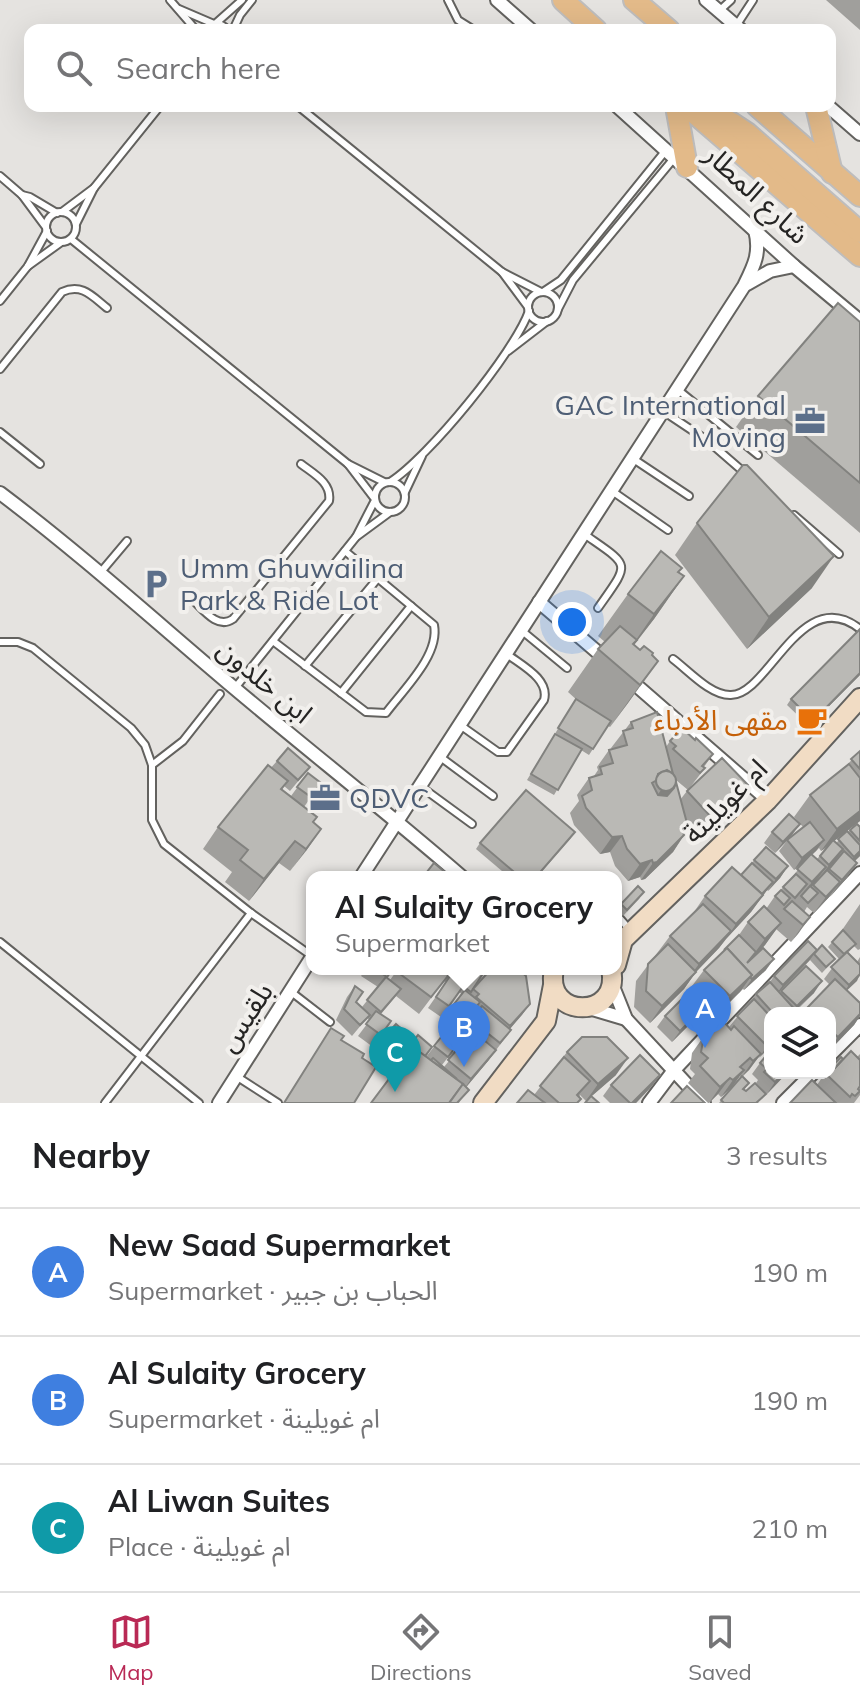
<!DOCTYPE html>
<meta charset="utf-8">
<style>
body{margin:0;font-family:Mulish,"Noto Sans Arabic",sans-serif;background:#f2f2f2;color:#202124}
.controls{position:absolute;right:24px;bottom:24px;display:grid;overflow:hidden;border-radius:16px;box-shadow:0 8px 32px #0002}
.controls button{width:72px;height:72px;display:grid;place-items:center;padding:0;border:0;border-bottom:2px solid #e0e0e0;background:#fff;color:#202124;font:40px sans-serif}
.you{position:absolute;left:572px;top:622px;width:28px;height:28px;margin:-20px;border:6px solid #fff;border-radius:50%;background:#1a73e8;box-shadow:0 0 0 12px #1a73e833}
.badge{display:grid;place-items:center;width:52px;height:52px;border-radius:50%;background:#b92955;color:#fff;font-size:26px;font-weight:700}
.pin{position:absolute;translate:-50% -66px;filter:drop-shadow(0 2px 4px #0008)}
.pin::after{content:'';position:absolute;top:42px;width:28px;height:24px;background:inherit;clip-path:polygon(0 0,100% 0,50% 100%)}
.popup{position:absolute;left:306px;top:871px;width:316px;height:104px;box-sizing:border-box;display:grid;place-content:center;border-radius:16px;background:#fff;filter:drop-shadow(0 2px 6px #0005);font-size:26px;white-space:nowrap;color:#757577}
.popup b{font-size:30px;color:#202124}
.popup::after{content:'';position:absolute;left:50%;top:100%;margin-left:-16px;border:16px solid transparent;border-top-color:#fff}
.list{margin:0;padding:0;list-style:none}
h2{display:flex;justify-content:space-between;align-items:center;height:104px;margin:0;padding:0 32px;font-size:34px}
h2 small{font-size:26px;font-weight:400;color:#757577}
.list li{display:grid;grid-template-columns:52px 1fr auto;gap:24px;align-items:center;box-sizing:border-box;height:128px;padding:0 32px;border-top:2px solid #e0e0e0}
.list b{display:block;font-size:30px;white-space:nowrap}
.list p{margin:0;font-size:26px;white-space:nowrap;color:#757577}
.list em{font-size:26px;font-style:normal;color:#757577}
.icon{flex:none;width:44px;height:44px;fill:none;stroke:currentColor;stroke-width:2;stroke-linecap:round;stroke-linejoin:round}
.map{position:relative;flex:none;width:860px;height:1103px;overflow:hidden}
.search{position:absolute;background:#fff;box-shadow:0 8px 32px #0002;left:24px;right:24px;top:24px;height:88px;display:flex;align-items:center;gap:20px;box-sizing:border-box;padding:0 28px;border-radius:16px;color:#757577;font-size:30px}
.sheet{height:488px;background:#fff}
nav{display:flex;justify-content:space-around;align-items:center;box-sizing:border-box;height:112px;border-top:2px solid #e0e0e0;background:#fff;font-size:22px;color:#757577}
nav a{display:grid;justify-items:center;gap:4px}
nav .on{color:#b92955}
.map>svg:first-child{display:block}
</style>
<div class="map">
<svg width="860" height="1103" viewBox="0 0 860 1103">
<rect width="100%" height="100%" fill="#e5e3e0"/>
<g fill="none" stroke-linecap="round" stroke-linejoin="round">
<!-- lane casing -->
<g stroke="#63625f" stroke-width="10">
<g id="lane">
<polyline points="170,0 196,30"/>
<polyline points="448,0 458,20 474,30"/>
<polyline points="179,9 214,24"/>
<polyline points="719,11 731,0"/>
<polyline points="215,24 242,0"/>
<polyline points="736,26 753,0"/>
<path d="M204,30C212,22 220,22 228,30"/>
<polyline points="233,30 240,15 252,0"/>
<polyline points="298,106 502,272 541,292"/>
<polyline points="0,176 22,195 45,226"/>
<polyline points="22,195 30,197 57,213"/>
<polyline points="62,212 94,188 160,106"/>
<circle cx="61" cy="227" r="15"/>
<polyline points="76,224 94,188"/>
<polyline points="71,239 348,464 374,498"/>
<polyline points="28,266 60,243"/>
<polyline points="502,272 528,307"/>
<polyline points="543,292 561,280 667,149"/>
<circle cx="543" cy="307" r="15"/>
<polyline points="0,301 28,266 47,231"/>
<polyline points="558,309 573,280 675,157"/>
<polyline points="508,351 547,321"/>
<path d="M0,369L62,292C82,283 92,296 107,308"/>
<polyline points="677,389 758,455"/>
<polyline points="663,411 708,441 746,474"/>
<polyline points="0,432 40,464"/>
<polyline points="632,458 689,496"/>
<polyline points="348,464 384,482"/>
<circle cx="390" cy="497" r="15"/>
<path d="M390,482C428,458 514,353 529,311"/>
<polyline points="612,491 668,530"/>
<polyline points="405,492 422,456"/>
<polyline points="794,515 839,554"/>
<path d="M584,534C631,567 631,561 598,608"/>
<polyline points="356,537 374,502"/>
<polyline points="100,573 127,541"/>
<path d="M191,598C203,609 217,630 233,619L329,501C332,483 314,474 301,464"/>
<polyline points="521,630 567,668"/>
<path d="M273,641L366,712L386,713C403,690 440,655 434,625L345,551"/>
<polyline points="0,642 18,642 33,648 131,728 145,745 152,765 152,820 164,844 251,913 312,956"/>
<path d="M673,659C689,671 710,695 730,695C768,697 801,582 860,629"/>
<polyline points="305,666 378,578"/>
<polyline points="235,688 356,537 390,512"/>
<polyline points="341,693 411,606"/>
<path d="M460,725L498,752H507L544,700C550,679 521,665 507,654"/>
<polyline points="439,756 493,796"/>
<polyline points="152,765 183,741 220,694"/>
<polyline points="420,786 472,824"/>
<polyline points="616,914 629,929"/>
<polyline points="0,942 199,1103"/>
<polyline points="290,991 330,1022"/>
<polyline points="236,1076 278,1103"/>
<polyline points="105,1103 251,913"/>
</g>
</g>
<!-- street casing -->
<g stroke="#63625f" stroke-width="16">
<g id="street">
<polyline points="497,0 531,30"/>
<polyline points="706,0 741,30"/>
<polyline points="617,106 794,266 860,321"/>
<polyline points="828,106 860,134"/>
<polyline points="747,284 770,271 794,266"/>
<path d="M0,493C81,554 156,622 233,687C309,751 387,812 462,877"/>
<polyline points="539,602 609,662"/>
<polyline points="629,679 768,800"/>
<path d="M361,877L744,286C754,266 761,253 755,230"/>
<polyline points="612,984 626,1019 704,1103"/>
<polyline points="589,1008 626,1019"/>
<polyline points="830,1055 860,1025"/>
<polyline points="219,1103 312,957"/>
<polyline points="649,1103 674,1070 860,873"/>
<polyline points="783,1103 813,1073"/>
</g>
</g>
<!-- secondary casing -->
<g stroke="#63625f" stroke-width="22">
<g id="secondary">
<polyline points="616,965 623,940 768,800 860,698"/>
<path d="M554,969C543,1020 622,1020 611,969"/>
<polyline points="483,1103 546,1021 553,985"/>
</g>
</g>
<!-- primary casing -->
<g stroke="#bebdbd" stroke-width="24">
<g id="primary">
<polyline points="563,0 596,30"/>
<polyline points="634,0 669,30"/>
<polyline points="676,106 687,167"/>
<polyline points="686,106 860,256"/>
<path d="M690,106C712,111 729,120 747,133L860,232"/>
<polyline points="757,106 860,196"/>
<polyline points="816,106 832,173"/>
</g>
</g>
<!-- lane -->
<use href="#lane" stroke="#fff" stroke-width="6"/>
<!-- street -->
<use href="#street" stroke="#fff" stroke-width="12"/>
<!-- secondary -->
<use href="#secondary" stroke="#f1dcc4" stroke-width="18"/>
<!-- primary -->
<use href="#primary" stroke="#e3ba89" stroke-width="20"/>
</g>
<!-- wall -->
<g fill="#a09f9c" fill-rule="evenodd">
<polygon points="826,0 860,0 860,30"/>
<polygon points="860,322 860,533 736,427 758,396"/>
<polygon points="697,523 812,588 747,649 675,555"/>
<polygon points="678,572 684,576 654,619 634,644 640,650 652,655 658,661 628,703 610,727 608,726 589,755 581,750 554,795 527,780 576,699 578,701 568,692 598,649 605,642 598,636 628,594"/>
<polygon points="860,675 809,726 787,705 791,699"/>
<polygon points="631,722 666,747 670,741 695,740 713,754 704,767 705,768 688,790 676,780 676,782 680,800 687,791 736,802 701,835 685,819 683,833 684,835 673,852 645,879 641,880 640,877 628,881 615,866 610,852 600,854 574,825 570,813 579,801 577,795 589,778 594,776 598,770 597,767 609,750 612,749 611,748"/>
<path d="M860,751V821L834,841L836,843L850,830L860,825V856L854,861L857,863L845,880L814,913L807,907L804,912L810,917L791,942L776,929L765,945L758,953L766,970L744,990L743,989L718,1013L699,994L688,1006V1026L672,1042L657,1027L665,1016L694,988L692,986L704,970L739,935L748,922L766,909L775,896L788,882L806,860L794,870L779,851L786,842L775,853L764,843L772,832L800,824L788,839L803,827L794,817L810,795L847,765ZM829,846L817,859L812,855L819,848L821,851Z"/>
<polygon points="277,761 310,767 290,791 284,786 282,790 291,796 308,773 321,783 304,807 313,823 321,829 290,871 279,863 249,901 225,882 232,872 203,849 218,827"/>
<polygon points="571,838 537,877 509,877 476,849 480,843"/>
<polygon points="766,847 788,866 780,878 768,891 767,890 751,912 726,939 719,948 696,972 684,989 650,1023 634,1007 636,981 670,936 694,912 705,896 741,875"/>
<polygon points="640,898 623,916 617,910 621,904"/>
<polygon points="860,904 860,949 858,950 854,946 848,953 857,962 860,957 860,976 847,990 860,1003 860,1016 854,1025 830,1050 830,1013 804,1013 830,985 824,979 839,959 828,947 840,933"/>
<polygon points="817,950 835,959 822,973 810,960 779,992 780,993 781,991 814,993 796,1011 798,1013 770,1013 770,1047 758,1057 749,1070 742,1076 749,1083 744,1090 759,1103 719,1103 741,1077 740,1076 732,1087 721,1097 718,1094 709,1103 708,1103 688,1083 695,1074 690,1069 692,1053 704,1036 720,1027 729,1027 756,994 770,982 774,976"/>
<path d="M366,969H393L387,977L390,980L398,969H486L469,994L473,989L530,1004L510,1029L511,1030L488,1061L466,1087L459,1103H371L394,1071L373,1052L381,1041L414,1040L432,1047L426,1057L451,1025L443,1019L462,994L459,992L441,1017L428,1008L446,982L444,981L419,1014L396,996L381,1014L391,1021L373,1047L358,1036L370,1020L367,1018L352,1036L336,1020L347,997L355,986L356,1002L362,1007L378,987L361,976ZM473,1012L475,1015L464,1030L461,1027ZM466,1034L469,1036L444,1067L442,1065Z"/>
<polygon points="567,1052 616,1075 586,1101 580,1095 578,1103 517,1103 534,1095"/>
<polygon points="860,1054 860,1095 854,1103 790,1103 817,1085 825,1073 843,1059 857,1057"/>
<polygon points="760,1063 770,1073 787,1073 767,1094 756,1083 758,1080 752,1074"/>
<polygon points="660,1075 652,1086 636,1103 610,1103 603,1096 611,1085"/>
</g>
<!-- shaded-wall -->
<g fill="#82827f">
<polygon points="834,556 812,588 747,649 769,617"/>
<polygon points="684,576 654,619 618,666 654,614"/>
<polygon points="658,661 628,703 610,727 640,685"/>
<polygon points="860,673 860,675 809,726 813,721"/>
<polygon points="748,785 736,802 701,835 713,819"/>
<polygon points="674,788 659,810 646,812 661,790"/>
<polygon points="860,811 860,821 821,851 837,829"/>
<polygon points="800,824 792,835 775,853 783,842"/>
<polygon points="321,829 306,851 290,871 306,849"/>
<polygon points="684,835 673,852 645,879 641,880 653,863"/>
<polygon points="622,836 610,852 600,854 612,837"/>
<polygon points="824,840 816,851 794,870 802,858"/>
<polygon points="295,841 279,863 249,901 264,879"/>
<polygon points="843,849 832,866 818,881 829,865"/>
<polygon points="860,851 860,856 842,874 854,857"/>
<polygon points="652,860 640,877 628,881 640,864"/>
<polygon points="857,863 845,880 830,897 842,880"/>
<polygon points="788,866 780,878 768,891 776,879"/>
<polygon points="826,867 814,884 800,899 812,882"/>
<polygon points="773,882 751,912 726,939 719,948 696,972 684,989 650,1023 662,1006 687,980 699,964 730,933 736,924"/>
<polygon points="840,882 828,898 814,913 826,897"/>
<polygon points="810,917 798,934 791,942 803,925"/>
<polygon points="781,923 765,945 750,960 739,974 765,939"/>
<polygon points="817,950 809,961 775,996 783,985"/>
<polygon points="774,959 766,970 744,990 752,979"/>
<polygon points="860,974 857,981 841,996 849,985"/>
<polygon points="752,975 740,992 718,1013 730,996"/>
<polygon points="822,981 814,993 792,1013 797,1006"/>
<polygon points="530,1004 522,1015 502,1038 510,1026"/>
<polygon points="860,1014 860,1016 854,1025 830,1050 838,1037"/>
<polygon points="696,1015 688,1026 672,1042 680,1031"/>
<polygon points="770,1043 770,1047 759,1058 767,1046"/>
<polygon points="496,1050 488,1061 463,1091 471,1079"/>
<polygon points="761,1054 749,1070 741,1078 753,1061"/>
<polygon points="628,1058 616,1075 586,1101 598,1084"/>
<polygon points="744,1070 732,1087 721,1097 733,1080"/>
<polygon points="784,1073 787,1073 767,1094 775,1082"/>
<polygon points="660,1075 652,1086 636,1103 632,1103"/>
<polygon points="730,1078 718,1094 709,1103 720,1087"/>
</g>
<!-- building -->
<g fill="#bab9b5" stroke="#82827f" stroke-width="2">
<polygon points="838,303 860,322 860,483 758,396"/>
<polygon points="743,465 747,465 834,556 769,617 697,523"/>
<polygon points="661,551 682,568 678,572 684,576 654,614 628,594"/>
<polygon points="620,626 637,640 633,644 640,650 644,646 653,653 652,655 658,661 640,685 598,649"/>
<polygon points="860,629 860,673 813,721 791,699"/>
<polygon points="576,699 611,721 593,749 558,728"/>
<polygon points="657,712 673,774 667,770 658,774 657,780 652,783 658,795 667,796 674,788 676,782 688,827 681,828 684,835 657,862 653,863 652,860 640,864 627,849 622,836 612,837 586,808 582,796 592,790 589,778 602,774 600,767 613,763 609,750 627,745 623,731 633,728 631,722"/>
<polygon points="682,728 695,740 696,738 713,754 702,766 705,768 700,773 673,749 676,746 670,741"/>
<polygon points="555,734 582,749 558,790 531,774"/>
<polygon points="288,748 310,767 298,780 277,761"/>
<polygon points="860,751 860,769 851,759"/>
<polygon points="722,758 748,785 713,819 687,791"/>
<polygon points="849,764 860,778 860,811 837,829 810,795"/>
<polygon points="268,765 288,781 281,789 317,817 313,822 321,829 306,849 295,841 264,879 240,860 248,850 218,827"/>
<circle cx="666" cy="781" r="10"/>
<polygon points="308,773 321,783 311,797 297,787"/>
<polygon points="526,790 575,832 536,877 520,877 480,843"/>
<polygon points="789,814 800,824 783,842 772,832"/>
<polygon points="810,822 824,840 802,858 787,840"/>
<polygon points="857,824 860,827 860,841 850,830"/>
<polygon points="847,831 860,845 860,851 854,857 838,839"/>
<polygon points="833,840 843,849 829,865 820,856"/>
<polygon points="766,847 788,866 776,879 754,860"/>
<polygon points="844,851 857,863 842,880 829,869"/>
<polygon points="811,854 826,867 812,882 797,869"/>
<polygon points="434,863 451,877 423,877"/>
<polygon points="752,863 773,882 762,894 741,875"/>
<polygon points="732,867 763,895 736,924 705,896"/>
<polygon points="827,870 840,882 826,897 813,885"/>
<polygon points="796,874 807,884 795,898 783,887"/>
<polygon points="638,886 644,892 627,910 621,904"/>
<polygon points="810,886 818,893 808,903 801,896"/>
<polygon points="781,890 790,898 784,905 775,896"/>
<polygon points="792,901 810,917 803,925 784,909"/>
<polygon points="703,904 731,931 699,964 670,936"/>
<polygon points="764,906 781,923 765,939 748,922"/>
<polygon points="843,930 856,944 844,954 832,942"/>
<polygon points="739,935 756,952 747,963 763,948 774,959 752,979 750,977 752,975 727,948 724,950"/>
<polygon points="808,941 817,950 783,985 774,976"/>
<polygon points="668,944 696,972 662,1006 646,991 648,964"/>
<polygon points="822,945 835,959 826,967 814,954"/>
<polygon points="727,948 752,975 730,996 704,970"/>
<polygon points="847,952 860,965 860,974 849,985 831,967"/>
<polygon points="806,966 822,981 797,1006 781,991"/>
<polygon points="376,969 393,969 387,977"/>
<polygon points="398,969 448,969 451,972 431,997 396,971"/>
<polygon points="448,969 486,969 471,992 463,986 464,985 448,975 451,972"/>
<polygon points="491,969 518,969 526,976 530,1004 510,1026 476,997 479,994 473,989"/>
<polygon points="450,976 464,985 449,1006 436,997"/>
<polygon points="386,977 401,989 381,1012 367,1000"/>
<polygon points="835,979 860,1003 860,1014 838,1037 830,1030 830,1013 812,1013 807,1008"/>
<polygon points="770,982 798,1013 773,1013 756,994"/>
<polygon points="697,985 702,990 687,1006 692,1011 682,1001"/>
<polygon points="355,986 363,992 356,1002 370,1015 360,1025 344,1009"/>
<polygon points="465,990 480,1002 467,1019 451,1008"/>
<polygon points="754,999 770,1016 770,1043 767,1046 737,1016"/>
<polygon points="681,1000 696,1015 680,1031 665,1016"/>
<polygon points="482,1006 511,1030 500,1043 471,1020"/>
<polygon points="376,1011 391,1021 381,1035 366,1024"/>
<polygon points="454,1021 467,1032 448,1057 434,1046"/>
<polygon points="725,1023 731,1030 734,1026 761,1054 753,1061 750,1058 740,1067 744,1070 733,1080 730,1078 720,1087 700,1066 708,1058 701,1052 704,1036 716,1024 720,1027"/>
<polygon points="396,1024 414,1040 418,1035 432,1047 425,1056 413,1047 403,1060 381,1041"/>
<polygon points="331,1028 344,1036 341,1040 364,1054 362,1058 376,1067 354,1103 284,1103"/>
<polygon points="473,1031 496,1050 471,1079 448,1060"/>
<polygon points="582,1037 607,1037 628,1058 598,1084 567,1052"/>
<polygon points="413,1047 463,1084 449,1103 371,1103"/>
<polygon points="770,1051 770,1073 784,1073 775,1082 764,1072 767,1069 760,1063"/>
<polygon points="851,1051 860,1060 860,1086 858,1089 860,1091 855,1096 852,1094 850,1097 825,1073 830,1073 830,1068 832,1066 835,1068"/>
<polygon points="640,1055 660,1075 632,1103 630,1103 611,1085"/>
<polygon points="564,1057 590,1081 577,1095 581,1099 577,1103 559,1103 540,1086"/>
<polygon points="841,1057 843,1059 835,1068 832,1066"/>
<polygon points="433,1058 457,1079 431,1060"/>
<polygon points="742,1076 749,1083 743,1089 746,1091 755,1083 766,1094 756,1103 724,1103 721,1100"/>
<polygon points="812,1080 836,1103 790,1103"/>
<polygon points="463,1084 469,1090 457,1103 451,1103 450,1102"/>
<polygon points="687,1086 705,1103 671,1103"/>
<polygon points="528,1090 545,1103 517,1103"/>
<polygon points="591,1096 599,1103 585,1103"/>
</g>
<!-- icons -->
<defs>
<g id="office-bare" transform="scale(2.4)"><path d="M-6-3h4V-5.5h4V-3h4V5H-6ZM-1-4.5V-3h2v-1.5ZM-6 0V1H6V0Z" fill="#5c6f8a" stroke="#f2f0ed" stroke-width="2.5" paint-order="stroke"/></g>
<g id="parking-bare" transform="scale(2.4)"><path d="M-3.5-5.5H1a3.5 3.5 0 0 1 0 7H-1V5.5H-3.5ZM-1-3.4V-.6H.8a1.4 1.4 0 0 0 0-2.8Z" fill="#5c6f8a" stroke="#f2f0ed" stroke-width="2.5" paint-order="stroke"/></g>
<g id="cafe-bare" transform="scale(2.4)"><path d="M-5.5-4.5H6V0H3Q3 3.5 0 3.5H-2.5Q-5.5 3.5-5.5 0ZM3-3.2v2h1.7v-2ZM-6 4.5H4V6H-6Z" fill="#e8710a" stroke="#f2f0ed" stroke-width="2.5" paint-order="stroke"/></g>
</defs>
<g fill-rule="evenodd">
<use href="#office-bare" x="810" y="421"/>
<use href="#parking-bare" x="156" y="584"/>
<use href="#cafe-bare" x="812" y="720"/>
<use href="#office-bare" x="325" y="798"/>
</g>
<g text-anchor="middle" stroke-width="8" stroke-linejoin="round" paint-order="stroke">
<!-- street labels -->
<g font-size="28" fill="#252423" stroke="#f2f0ed">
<text transform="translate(757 194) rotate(43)" y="10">شارع المطار</text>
<text transform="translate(265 681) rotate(40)" y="10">ابن خلدون</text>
<text transform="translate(725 801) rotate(-45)" y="10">ام غويلينة</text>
<text transform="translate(245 1017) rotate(-57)" y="10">بلقيس</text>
</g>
<!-- service labels -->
<g font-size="28" fill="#4e5e75" stroke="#f2f0ed" text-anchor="start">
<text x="786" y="415" text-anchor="end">GAC International<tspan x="786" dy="32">Moving</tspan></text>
<text x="180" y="578">Umm Ghuwailina<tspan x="180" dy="32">Park &amp; Ride Lot</tspan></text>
<text x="349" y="808">QDVC</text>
</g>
<!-- food labels -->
<g font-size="28" fill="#c56008" stroke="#f2f0ed" text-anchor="end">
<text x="788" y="730">مقهى الأدباء</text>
</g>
</g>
</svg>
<div class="controls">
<button><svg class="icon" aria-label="layers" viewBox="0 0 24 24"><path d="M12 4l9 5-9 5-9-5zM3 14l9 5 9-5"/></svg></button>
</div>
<div class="you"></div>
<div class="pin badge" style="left:705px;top:1048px;background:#3f7fe0">A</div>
<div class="pin badge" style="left:464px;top:1067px;background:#3f7fe0">B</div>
<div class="popup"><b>Al Sulaity Grocery</b>Supermarket</div>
<div class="pin badge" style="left:395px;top:1092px;background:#0f9aa8">C</div>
<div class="search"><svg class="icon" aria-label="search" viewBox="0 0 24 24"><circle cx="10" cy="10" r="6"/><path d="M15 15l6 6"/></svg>Search here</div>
</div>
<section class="sheet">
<h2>Nearby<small>3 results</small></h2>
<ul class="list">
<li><span class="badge" style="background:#3f7fe0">A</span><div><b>New Saad Supermarket</b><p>Supermarket · الحباب بن جبير</p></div><em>190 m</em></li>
<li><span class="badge" style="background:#3f7fe0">B</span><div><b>Al Sulaity Grocery</b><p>Supermarket · ام غويلينة</p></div><em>190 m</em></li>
<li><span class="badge" style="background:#0f9aa8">C</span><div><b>Al Liwan Suites</b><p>Place · ام غويلينة</p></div><em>210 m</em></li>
</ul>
</section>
<nav>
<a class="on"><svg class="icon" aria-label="map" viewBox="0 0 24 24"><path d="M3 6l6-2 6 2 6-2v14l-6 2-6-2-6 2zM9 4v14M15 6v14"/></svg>Map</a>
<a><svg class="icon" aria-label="directions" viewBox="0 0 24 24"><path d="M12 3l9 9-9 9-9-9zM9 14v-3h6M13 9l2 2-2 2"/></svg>Directions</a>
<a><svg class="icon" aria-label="saved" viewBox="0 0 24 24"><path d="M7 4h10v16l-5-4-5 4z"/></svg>Saved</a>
</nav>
